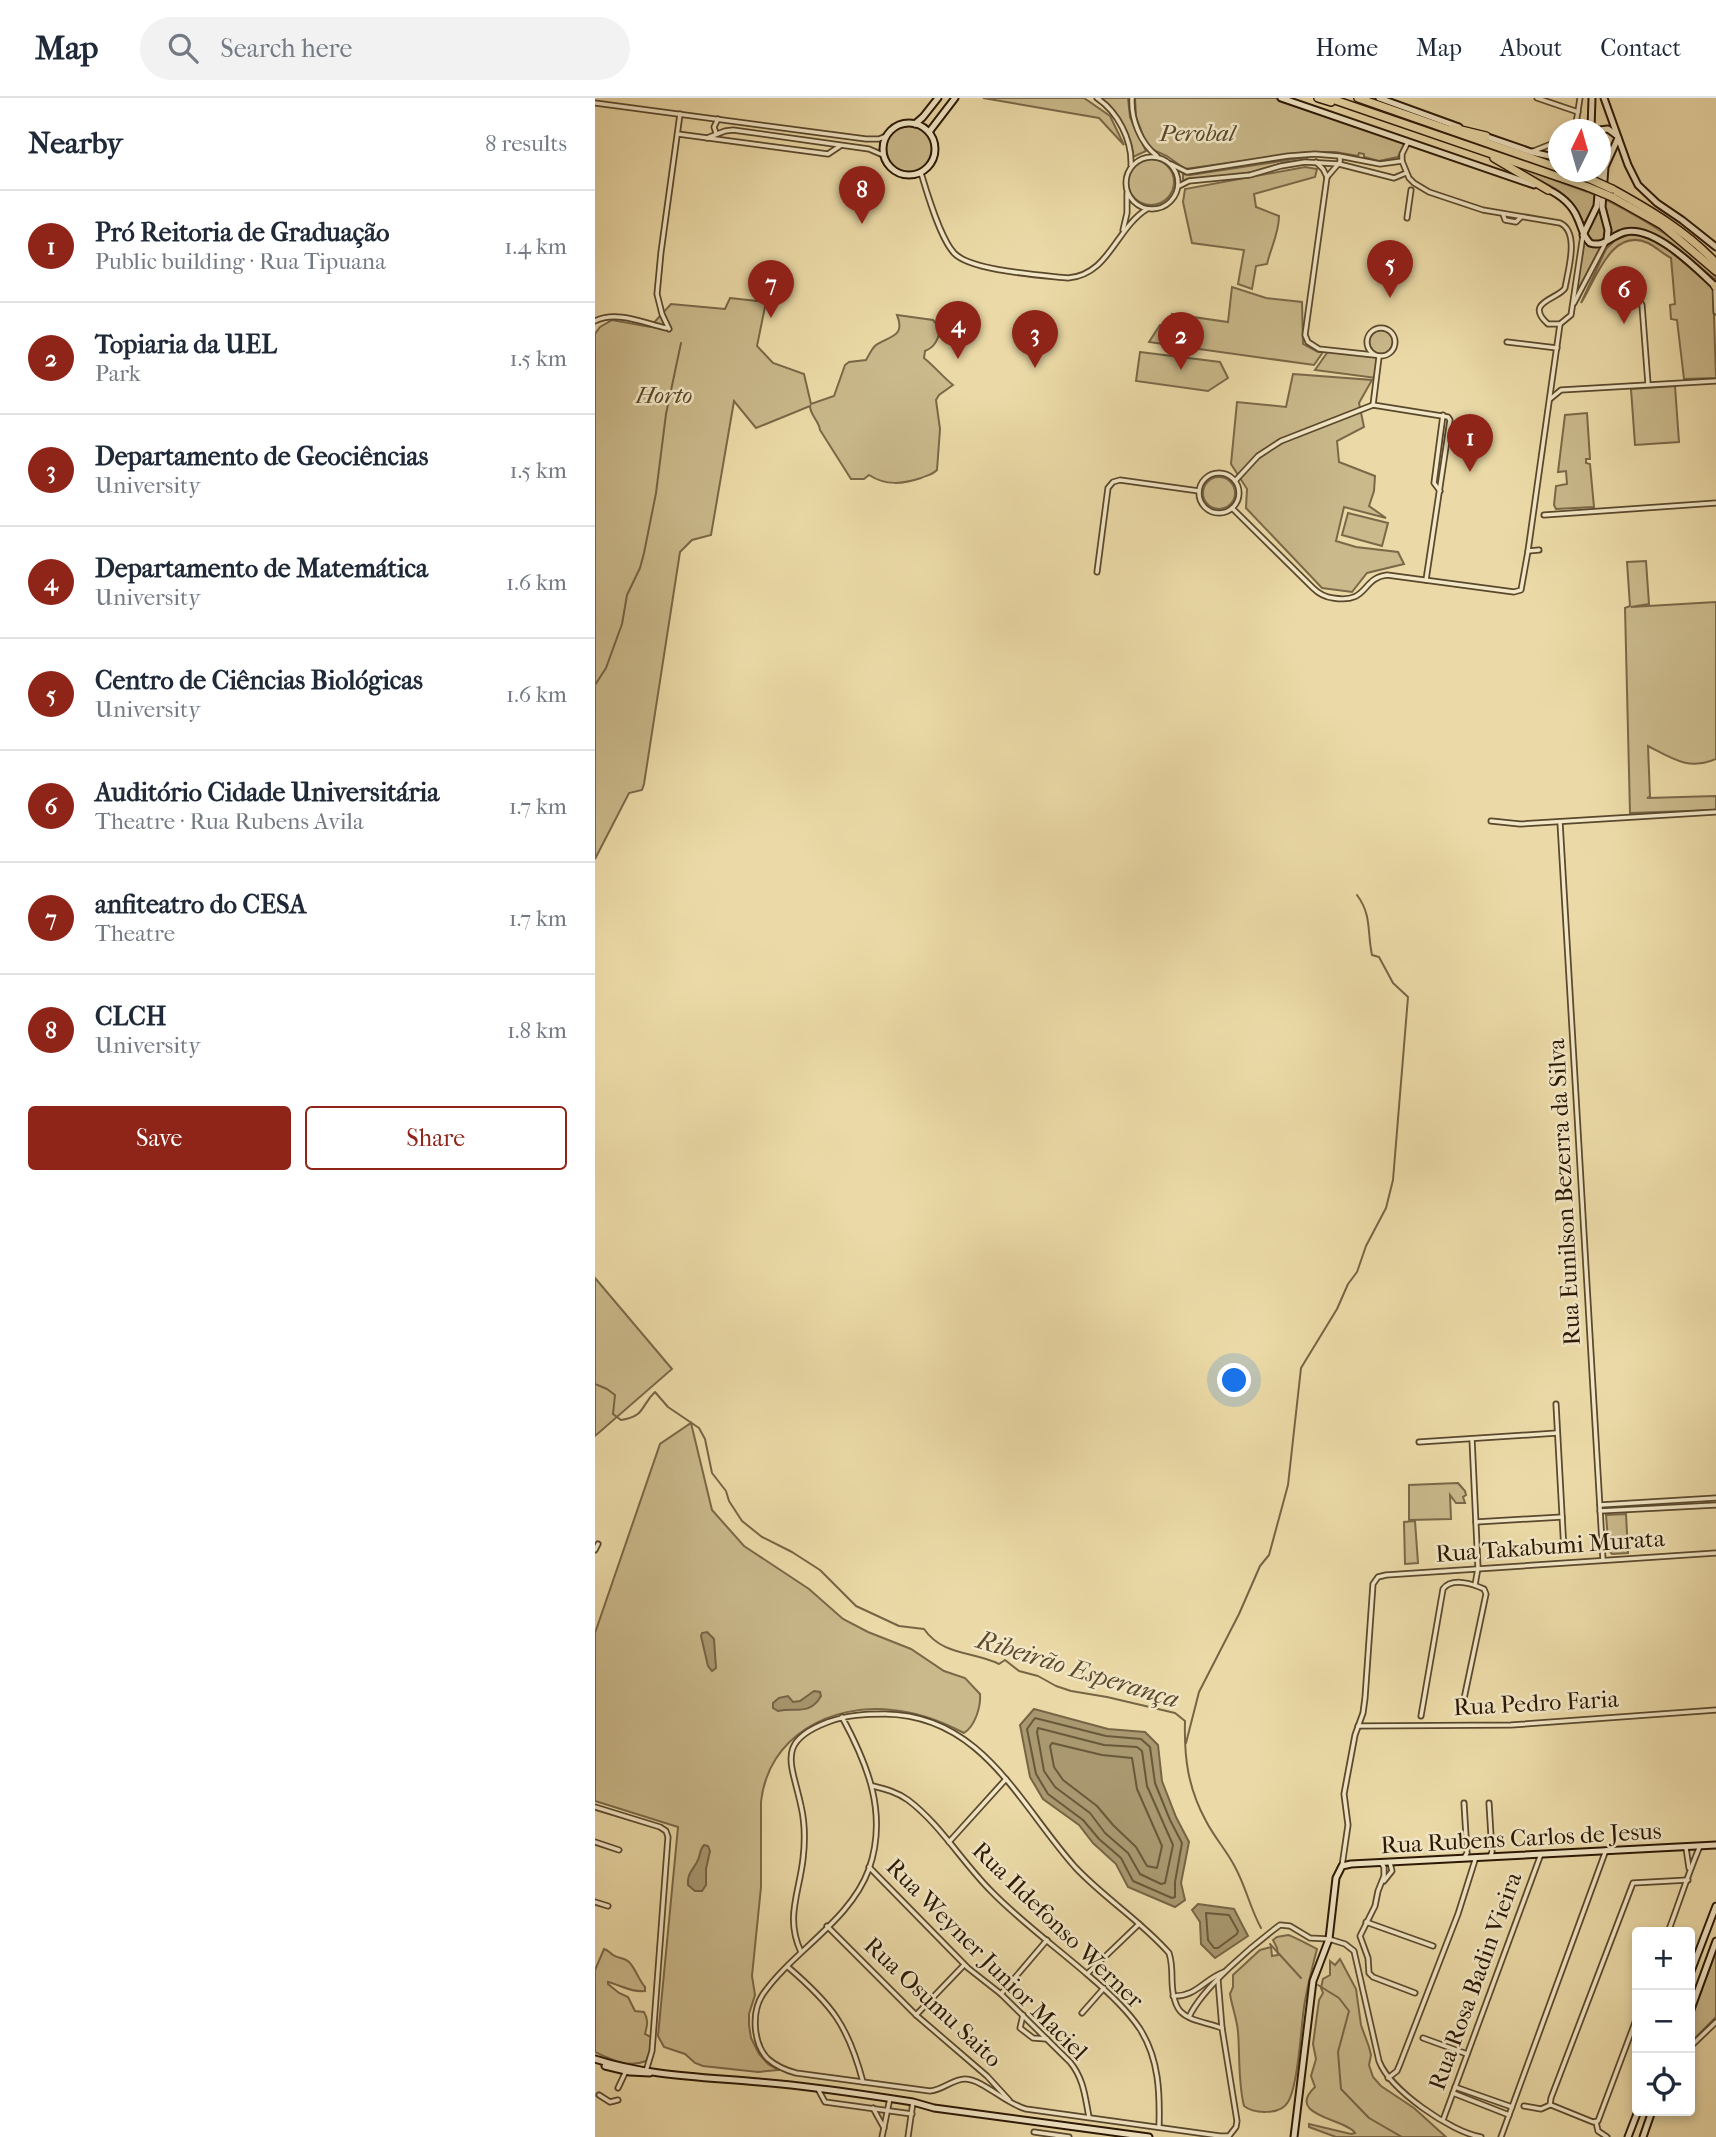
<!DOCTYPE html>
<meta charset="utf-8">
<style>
body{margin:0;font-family:"IM FELL French Canon",serif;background:#f2f2f3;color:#1f2937}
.controls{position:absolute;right:21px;bottom:21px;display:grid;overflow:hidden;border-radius:7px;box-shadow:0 4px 10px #0003}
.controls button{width:63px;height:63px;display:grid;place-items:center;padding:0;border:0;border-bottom:2px solid #e0e1e3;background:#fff;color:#1f2937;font:35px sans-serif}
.compass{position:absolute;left:953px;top:21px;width:63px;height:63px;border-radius:50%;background:#fff;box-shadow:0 4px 10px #0003;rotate:5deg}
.you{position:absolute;left:640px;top:1283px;width:24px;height:24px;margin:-18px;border:5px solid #fff;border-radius:50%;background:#1a73e8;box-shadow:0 0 0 10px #1a73e833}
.badge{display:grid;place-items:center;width:46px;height:46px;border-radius:50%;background:#8f2418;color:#fff;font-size:23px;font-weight:700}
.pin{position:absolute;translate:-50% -58px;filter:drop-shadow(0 2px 4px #0008)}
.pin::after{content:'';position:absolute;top:37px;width:24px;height:21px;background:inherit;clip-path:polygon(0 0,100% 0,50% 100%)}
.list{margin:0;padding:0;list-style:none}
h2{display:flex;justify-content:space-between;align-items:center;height:91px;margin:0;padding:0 28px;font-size:30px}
h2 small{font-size:23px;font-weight:400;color:#747a83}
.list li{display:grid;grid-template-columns:46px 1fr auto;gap:21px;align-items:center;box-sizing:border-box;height:112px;padding:0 28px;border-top:2px solid #e0e1e3}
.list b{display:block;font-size:26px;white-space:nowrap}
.list p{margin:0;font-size:23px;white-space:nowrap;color:#747a83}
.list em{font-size:23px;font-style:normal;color:#747a83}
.actions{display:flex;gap:14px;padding:21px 28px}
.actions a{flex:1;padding:16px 0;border:2px solid #8f2418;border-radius:7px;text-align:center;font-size:24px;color:#8f2418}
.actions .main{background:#8f2418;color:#fff}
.icon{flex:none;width:38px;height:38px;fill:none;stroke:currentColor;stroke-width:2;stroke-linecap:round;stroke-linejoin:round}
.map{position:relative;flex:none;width:1121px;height:2039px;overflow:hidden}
header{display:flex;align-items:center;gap:42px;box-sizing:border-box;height:98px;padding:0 35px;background:#fff;border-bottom:2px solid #e0e1e3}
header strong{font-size:33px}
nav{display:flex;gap:38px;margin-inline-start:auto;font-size:24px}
.search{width:490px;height:63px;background:#f2f2f3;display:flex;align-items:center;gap:18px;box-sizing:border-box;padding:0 24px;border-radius:38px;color:#747a83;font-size:26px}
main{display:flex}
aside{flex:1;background:#fff}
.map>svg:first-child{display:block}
</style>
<header>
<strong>Map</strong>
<div class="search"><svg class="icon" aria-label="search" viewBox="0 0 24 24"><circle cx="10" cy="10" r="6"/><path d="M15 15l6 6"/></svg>Search here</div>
<nav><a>Home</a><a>Map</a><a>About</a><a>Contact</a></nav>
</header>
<main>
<aside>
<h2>Nearby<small>8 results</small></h2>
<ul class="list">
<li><span class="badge">1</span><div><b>Pró Reitoria de Graduação</b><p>Public building · Rua Tipuana</p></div><em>1.4 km</em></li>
<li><span class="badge">2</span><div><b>Topiaria da UEL</b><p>Park</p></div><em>1.5 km</em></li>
<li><span class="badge">3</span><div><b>Departamento de Geociências</b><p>University</p></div><em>1.5 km</em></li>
<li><span class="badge">4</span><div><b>Departamento de Matemática</b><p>University</p></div><em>1.6 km</em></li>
<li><span class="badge">5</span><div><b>Centro de Ciências Biológicas</b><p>University</p></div><em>1.6 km</em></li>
<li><span class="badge">6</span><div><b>Auditório Cidade Universitária</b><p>Theatre · Rua Rubens Avila</p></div><em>1.7 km</em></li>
<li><span class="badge">7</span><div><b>anfiteatro do CESA</b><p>Theatre</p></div><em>1.7 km</em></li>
<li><span class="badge">8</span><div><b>CLCH</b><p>University</p></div><em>1.8 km</em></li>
</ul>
<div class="actions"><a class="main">Save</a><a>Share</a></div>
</aside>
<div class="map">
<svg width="1121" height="2039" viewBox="0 0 1121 2039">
<rect width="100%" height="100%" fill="#ebdaa7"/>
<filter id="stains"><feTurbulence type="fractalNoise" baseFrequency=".00286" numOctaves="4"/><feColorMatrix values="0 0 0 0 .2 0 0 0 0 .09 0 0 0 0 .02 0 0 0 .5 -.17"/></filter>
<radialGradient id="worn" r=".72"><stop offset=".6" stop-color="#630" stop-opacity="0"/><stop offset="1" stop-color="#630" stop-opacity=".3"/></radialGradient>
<!-- green -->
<g fill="#cab98b" stroke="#7a6848" stroke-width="2">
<polygon points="388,0 489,0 515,18 529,47 504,20"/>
<path d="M506,0H533L535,19L551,53L538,59C538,39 522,13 506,0Z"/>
<polygon points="540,0 680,0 810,44 803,59 784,63 769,59 769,56 764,55 763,58 740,54 713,54 590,71 572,58 556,51 551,45 541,19"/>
<circle cx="314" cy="51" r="23"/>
<polygon points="712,59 712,62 688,65 653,75 622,80 597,80 588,83 588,76 595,77"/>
<circle cx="556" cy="84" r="23"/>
<path d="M710,69L722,71L720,79L659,96L661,109L684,118C684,135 676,149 672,166L661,168L657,191L643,186L649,152L597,145L588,104L590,91Z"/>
<path d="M924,69L1001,97L998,111L989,126C985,121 982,110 976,104C962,88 941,82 924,71Z"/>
<path d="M1010,101C1051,122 1090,145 1121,179V182C1101,167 1067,134 1043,131C1033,129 1024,133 1016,137L1009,111Z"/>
<polygon points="1004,109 1011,132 1010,141 1005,144 997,143 992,137 992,132"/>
<path d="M1035,136C1065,137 1095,172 1118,189L1121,280L1089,281L1082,222L1076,221L1075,207L1080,206L1076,160C1068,156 1061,149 1053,145C1016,128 1000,184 986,205L1011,151L1020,142Z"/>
<polygon points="989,144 999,149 1006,148 981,196"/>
<polygon points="637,189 671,200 707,204 708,246 723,254 728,254 719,267 554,244 565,227 575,228 577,216 633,224"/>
<path d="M135,200L171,204L162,248L178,265L209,276L216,306L239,298L250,267L254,264L271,262C274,257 277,250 281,247C294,238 311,239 302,217L338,222L345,230C344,240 341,249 330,253L329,260C339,268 347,278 358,287L344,297L341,302L345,331L342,372C337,377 333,377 326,380C308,386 291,388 274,377L269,381H256L225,332C224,323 215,317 215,308L161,330L139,303L116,437L97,442L85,454L49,686L47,692L34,695L0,761V236L5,229L17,222L55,229L76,206L130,211Z"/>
<circle cx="786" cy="244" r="12"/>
<polygon points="734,252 784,260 781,280 720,272"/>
<polygon points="545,254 625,264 633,280 613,293 541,283"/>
<polygon points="698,276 777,282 764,305 769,329 742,343 744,364 780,378 779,393 774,408 791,420 749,409 741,443 761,449 803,454 809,466 772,475 757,494 727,490 651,410 652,391 636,366 642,304 691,309"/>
<polygon points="1080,288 1084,344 1040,347 1036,291"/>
<polygon points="992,315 995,361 991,361 991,365 995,366 999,409 961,411 959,407 961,388 972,386 971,373 963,374 970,317"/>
<circle cx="624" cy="395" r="16"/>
<polygon points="753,415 793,425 787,448 747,437"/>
<path d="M1051,463L1054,506L1036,509L1121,504V661C1094,673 1076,660 1053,648L1055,699L1052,700L1121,698V712L1035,715L1030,510L1035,508L1032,464Z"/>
<polygon points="0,1180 77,1271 0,1338"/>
<path d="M96,1325L117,1412L149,1448L214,1491L248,1521L273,1534L316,1551L349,1573L370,1580L385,1596C386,1609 380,1628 369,1635C346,1623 323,1614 297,1612C236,1605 173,1638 166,1704V1789L157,1878L160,1897L154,1916V1927L156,1940L164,1956L173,1966L183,1972L163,1974L108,1968L100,1965L90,1956L69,1949L63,1938L83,1729L0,1703V1535L65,1346Z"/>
<polygon points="863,1385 870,1393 871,1397 868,1399 870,1405 861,1405 855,1397 856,1421 814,1422 814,1387"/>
<polygon points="1031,1416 1033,1455 1017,1456 1014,1453 1011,1417"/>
<polygon points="820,1423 823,1465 810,1466 809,1424"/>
<path d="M693,1837C698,1838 716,1848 722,1851C717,1870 712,1889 709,1909C706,1931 703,1987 693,2004C686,2017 659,2016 649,2008C643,1984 645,1959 643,1934C642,1921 637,1909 635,1896L638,1889V1877L665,1852L676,1849L677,1858L683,1857L682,1850L678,1842L682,1839Z"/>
<path d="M9,1851C13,1852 15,1855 18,1857C24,1861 29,1859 34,1864C41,1871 43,1881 50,1889V1893C38,1895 25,1887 13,1884V1886L24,1895L33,1899L40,1913L49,1914C54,1922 52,1928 50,1936L56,1939V1950L51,1963C34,1970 16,1962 0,1954V1872Z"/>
<polygon points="1121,1853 1121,1919 1095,1945 1095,1924"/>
<path d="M745,1861L761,1891L766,1927L774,1949L776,1957L774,1967L778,1979L786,1988L819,2010L851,2039H741L714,2029V2026L756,2036L760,2035C752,2021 689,2018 720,1989L716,1978L721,1961L718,1946L724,1902L728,1895L726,1890L728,1881L735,1877V1863L740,1867Z"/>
</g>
<!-- water -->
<g fill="#a99870" stroke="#766445" stroke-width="2">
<polygon points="112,1534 119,1541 121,1570 117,1573 113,1568 106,1538 107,1535"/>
<path d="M219,1593L225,1594L226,1598C215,1618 200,1609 183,1613L178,1610V1605L184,1600L193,1598L198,1604L205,1603Z"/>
<polygon points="439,1611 513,1631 550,1634 563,1647 567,1683 581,1719 594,1744 586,1785 590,1802 580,1809 533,1789 521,1766 498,1745 484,1727 448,1701 435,1679 425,1627"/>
<path d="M109,1747L113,1748L115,1753L111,1771V1787L107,1793H100L93,1787C92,1776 97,1773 102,1764C106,1757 104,1752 109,1747Z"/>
<polygon points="603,1806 639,1811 653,1838 620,1860 606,1846 605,1824 597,1812"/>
</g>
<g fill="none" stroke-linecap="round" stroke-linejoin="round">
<!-- shore -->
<g stroke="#6a583a" stroke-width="2">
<polygon points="440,1620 511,1638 546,1641 555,1649 560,1685 575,1722 587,1745 580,1784 580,1799 577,1800 538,1783 526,1760 504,1741 488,1722 453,1696 441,1676 432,1631"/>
<polygon points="443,1630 509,1647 542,1649 547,1653 552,1688 578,1747 570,1785 566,1786 545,1776 533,1755 510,1735 495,1715 460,1689 449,1673 442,1634"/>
<polygon points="457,1645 507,1657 537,1660 542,1691 567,1748 562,1770 552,1768 541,1749 518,1727 502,1708 468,1682 459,1669 455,1648"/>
<polygon points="611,1815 634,1817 643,1833 642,1836 623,1850 619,1850 613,1842"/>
</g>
<!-- stream -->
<g stroke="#766445" stroke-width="2">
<polyline points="0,587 11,570 27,526 32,497 45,470 49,455 61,395 71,316 86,245"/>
<path d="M0,1286L12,1291L20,1297L18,1316L26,1322C51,1318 45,1308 60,1294L73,1309L104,1330L110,1341L117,1375L131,1393L134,1403L147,1423L167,1439L197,1454L225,1472L261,1508L304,1528L329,1531C348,1558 377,1553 404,1566L410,1562L424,1573L443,1578L461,1588L476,1593L512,1599L580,1615L590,1623C589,1660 593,1690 611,1723C619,1739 632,1753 640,1769C651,1789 655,1810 666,1830"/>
<path d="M591,1645L604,1594L644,1516L665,1468L674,1457L693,1387L706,1270L742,1211L753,1186L762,1174L771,1148L791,1110L798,1082L813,899L798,885L784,859L777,857C772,834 777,817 762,797"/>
<polyline points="675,1846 706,1880"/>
<polyline points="723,1887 744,1900 754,1913 743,1954 746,1991 774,2020 807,2039"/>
</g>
<!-- street casing -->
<g stroke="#5a482d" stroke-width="7">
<g id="street">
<path d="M502,0C523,14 537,42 536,67"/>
<path d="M537,0C536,21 545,45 562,58"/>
<polyline points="942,0 983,14"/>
<polyline points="0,5 271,41 284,41 291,38"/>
<polyline points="980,32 985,0"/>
<polyline points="121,35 119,29 123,21"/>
<polyline points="83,36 233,56 245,48"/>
<polyline points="112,40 130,33 138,32 274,51 288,57"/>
<path d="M813,44L807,56V63L814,80L819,85L834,94L888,112L965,125C985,134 973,172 970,190C964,201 928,204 953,226H965L976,217L988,137"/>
<polyline points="936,54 964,43"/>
<circle cx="557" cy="85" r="26"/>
<polyline points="721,64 728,71 732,79"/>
<polyline points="576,66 592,74 693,58 720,56 744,58 785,66 807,63"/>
<path d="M326,75C332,95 345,140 359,155C376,173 446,177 473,180C514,177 521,130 552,111"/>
<polyline points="732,79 710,237 713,244 724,251 779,257"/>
<polyline points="732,79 745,64 745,59"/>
<polyline points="584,88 594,83 655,77 686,68 710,64 744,66 799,80 811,75"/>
<polyline points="908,116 910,122 921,124 926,119"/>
<polyline points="812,120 816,92"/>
<polyline points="528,132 532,115 532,95"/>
<polyline points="1120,188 1121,214"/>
<polyline points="1044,202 1047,207 1053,286"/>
<polyline points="979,205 1011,144"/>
<path d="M0,223C21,212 49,225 71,230"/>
<circle cx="786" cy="244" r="14"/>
<polyline points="74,231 67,216 62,196 66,154 85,16"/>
<polyline points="912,244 962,250"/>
<polyline points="955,301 966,292 1121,283"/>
<polyline points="778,307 784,259"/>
<circle cx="624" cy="395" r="20"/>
<polyline points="640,383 663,358 686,343 778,307 853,319 855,322 831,482"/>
<polyline points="845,393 839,385 848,317"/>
<path d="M637,410L718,490C724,496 729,499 738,500C774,506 766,480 792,477L919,494L926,492L933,453L965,226"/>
<polyline points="949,417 1121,405"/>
<polyline points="933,453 944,452"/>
<polyline points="502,474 513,390 518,384 525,382 604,393"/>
<polyline points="896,723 925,726 1121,714"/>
<polyline points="965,724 1008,1462"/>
<polyline points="961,1306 969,1453"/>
<polyline points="877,1341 883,1470 880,1487"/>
<polyline points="824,1344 962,1335"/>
<polyline points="1005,1407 1121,1400"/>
<polyline points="1005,1413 1121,1407"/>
<polyline points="881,1424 967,1419"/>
<polyline points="0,1452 3,1446"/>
<path d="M826,1618L848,1491C857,1479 878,1486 889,1491L891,1496L866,1615"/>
<polyline points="763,1628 916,1627 1121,1612"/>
<path d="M278,1688C290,1691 302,1694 313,1702C345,1726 367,1764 396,1793C424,1822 462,1850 493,1877C512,1893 531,1910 545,1931C564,1961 565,1995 564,2029"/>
<polyline points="869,1705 872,1755 869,1760"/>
<polyline points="894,1705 897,1754 895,1759"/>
<polyline points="0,1709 65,1729 71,1733 73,1739 57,1953 51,1973"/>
<polyline points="0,1744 24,1752"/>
<polyline points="354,1744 411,1681"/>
<polyline points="1091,1750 1094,1770"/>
<polyline points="786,1765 789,1769 789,1778 783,1793 780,1808 765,1838 773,1860 774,1875 778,1879 820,1895"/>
<polyline points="747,1768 753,1727 749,1696 760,1637 768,1615 770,1600 778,1486 783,1479 791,1477 1121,1455"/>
<path d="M274,1769L373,1870L406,1896L475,1964C489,1981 490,1999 494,2019"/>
<polyline points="789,1783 797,1773 795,1765"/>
<polyline points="0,1804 13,1808"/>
<polyline points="771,1824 838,1848"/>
<polyline points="232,1828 321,1917 392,1978 414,2002"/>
<path d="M1073,1834C1084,1805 1093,1776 1105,1748"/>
<path d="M206,1854C190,1820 204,1796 208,1761C210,1744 210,1725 206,1708C197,1665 180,1644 233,1624C252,1617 270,1616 290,1616C387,1617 424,1706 480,1769C509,1800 546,1823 574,1855C577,1864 577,1872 577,1882C578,1923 594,1919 627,1930L642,2023L641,2029L634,2038H625L431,2011C411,2006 388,1982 371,1981C359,1980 348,1992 335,1993L201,1975C190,1972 181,1968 173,1961C158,1946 156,1914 168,1896C199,1852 255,1823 274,1771C293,1716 273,1667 247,1619"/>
<path d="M193,1869C237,1907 253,1927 268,1984"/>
<polyline points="493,1875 544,1826"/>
<polyline points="623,1882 627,1930"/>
<polyline points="406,1896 452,1842"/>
<path d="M578,1898C601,1899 608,1882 629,1874"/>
<polyline points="487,1915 509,1890"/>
<polyline points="321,1917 369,1867"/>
<polyline points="428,1917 425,1930 438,1940 452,1941"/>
<path d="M594,1919C607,1890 658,1847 685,1827L695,1828L715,1840L734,1841L750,1846L759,1853L784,1963C795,1992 856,2034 886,2039"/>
<polyline points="828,1940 872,1956"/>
<polyline points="1095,1949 1121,1924"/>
<polyline points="793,1980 802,1973 805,1966 863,1816 881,1759"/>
<polyline points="860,1989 917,2009"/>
<polyline points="23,1990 31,1973"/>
<polyline points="223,1991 230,2004 317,2016"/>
<polyline points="858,1995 914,2017"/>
<polyline points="4,1997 15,2004 23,2002"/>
<polyline points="955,2007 956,2000 1038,1785 1093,1782"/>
<polyline points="956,2007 998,2024 1003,2023 1042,1919"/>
<polyline points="929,2008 946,2011 955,2007"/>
<polyline points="278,2010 289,2030"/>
<polyline points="848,2022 946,1756"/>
<polyline points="1001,2024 1003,2033 1012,2039"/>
<polyline points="439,2034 474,2039"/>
<polyline points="287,2039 295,2000"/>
<polyline points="313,2039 318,2004"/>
<polyline points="906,2039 1011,1752"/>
</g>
</g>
<!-- secondary casing -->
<g stroke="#2a1704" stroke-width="9">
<g id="secondary">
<polyline points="686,0 939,87"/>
<polyline points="784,0 864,29"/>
<polyline points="1009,0 1033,67 1043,87 1062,105 1087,122 1121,149"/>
<circle cx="314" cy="51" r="26"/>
<polyline points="320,26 328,19 343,0"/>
<polyline points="996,32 997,0"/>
<polyline points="1004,32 1013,31 1021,37"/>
<polyline points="334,34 360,0"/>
<polyline points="890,38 936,54 964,60"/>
<path d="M952,91C965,97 976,105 982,119C987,129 987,137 995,145C1009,150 1017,137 1030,134C1059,127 1101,170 1121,189"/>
<polyline points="988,137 1002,108 1005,74"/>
<polyline points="1012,142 1013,132 1007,109 1010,69 1023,40"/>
<polyline points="1095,1876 1121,1808"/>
<polyline points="1095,1914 1121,1843"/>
<path d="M0,1961C52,1978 110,1979 164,1984C216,1988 267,1996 318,2004L339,2010L554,2039"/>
<polyline points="10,1968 35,1974 55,1975"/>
<polyline points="699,2039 718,1883 734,1841 741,1780 747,1768 756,1766 1121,1747"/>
<polyline points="1033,2039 1043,2013"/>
<polyline points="1048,2039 1057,2013"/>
</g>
</g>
<!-- highway casing -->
<g stroke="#2a1704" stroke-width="10">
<g id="highway">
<polyline points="723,0 736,4"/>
<polyline points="734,0 993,89"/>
<polyline points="763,0 964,70"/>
<polyline points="858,30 891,38"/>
<polyline points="899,60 953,92"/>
<polyline points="973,74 995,81"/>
<path d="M1017,91C1055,112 1091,133 1121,165"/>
<polyline points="1017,99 1067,127 1121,173"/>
<polyline points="1120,188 1121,189"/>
</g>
</g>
<!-- street -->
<use href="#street" stroke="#f2e7c6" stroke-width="3.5"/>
<!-- secondary -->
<use href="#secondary" stroke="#f2e7c6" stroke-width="5"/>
<!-- highway -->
<use href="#highway" stroke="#ebdaa7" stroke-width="7"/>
<!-- highway-bridge casing -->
<g stroke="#2a1704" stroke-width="10" stroke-linecap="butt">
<g id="highway-bridge">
<polyline points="995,81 1017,91"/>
<polyline points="993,89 1017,99"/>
</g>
</g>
<!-- highway-bridge -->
<use href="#highway-bridge" stroke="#ebdaa7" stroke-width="7"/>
</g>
<g text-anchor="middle" stroke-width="5" stroke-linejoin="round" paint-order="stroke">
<!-- park labels -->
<g font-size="24" font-style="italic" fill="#5a482c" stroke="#f2e7c6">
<text x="602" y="43">Perobal</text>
<text x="69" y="305">Horto</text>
</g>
<!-- street labels -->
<g font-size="24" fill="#2a1704" stroke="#f2e7c6">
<text transform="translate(969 1094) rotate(-93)" y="8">Rua Eunilson Bezerra da Silva</text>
<text transform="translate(955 1448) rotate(-4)" y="8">Rua Takabumi Murata</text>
<text transform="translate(941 1605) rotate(-3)" y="8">Rua Pedro Faria</text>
<text transform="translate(926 1740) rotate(-3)" y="8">Rua Rubens Carlos de Jesus</text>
<text transform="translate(463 1827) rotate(44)" y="8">Rua Ildefonso Werner</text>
<text transform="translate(392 1861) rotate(45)" y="8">Rua Weyner Junior Maciel</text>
<text transform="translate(880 1883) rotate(-70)" y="8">Rua Rosa Badin Vieira</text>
<text transform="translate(338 1904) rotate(43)" y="8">Rua Osumu Saito</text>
</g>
<!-- water labels -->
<g font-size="26" font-style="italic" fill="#5d4b2f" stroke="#f2e7c6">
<text transform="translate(483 1571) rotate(17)" y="9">Ribeirão Esperança</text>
</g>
</g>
<rect width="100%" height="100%" filter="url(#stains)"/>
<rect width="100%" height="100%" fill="url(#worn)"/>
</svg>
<div class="controls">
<button>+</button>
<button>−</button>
<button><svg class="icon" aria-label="locate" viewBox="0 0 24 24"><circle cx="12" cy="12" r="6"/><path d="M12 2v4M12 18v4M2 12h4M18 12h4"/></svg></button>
</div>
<svg class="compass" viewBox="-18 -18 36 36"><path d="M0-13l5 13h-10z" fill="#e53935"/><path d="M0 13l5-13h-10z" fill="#747a83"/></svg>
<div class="you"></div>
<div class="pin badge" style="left:875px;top:374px">1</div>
<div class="pin badge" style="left:586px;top:272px">2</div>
<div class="pin badge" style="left:440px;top:270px">3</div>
<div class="pin badge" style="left:363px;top:261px">4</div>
<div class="pin badge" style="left:795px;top:200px">5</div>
<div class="pin badge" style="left:1029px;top:226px">6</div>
<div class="pin badge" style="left:176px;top:220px">7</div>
<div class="pin badge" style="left:267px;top:126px">8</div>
</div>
</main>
